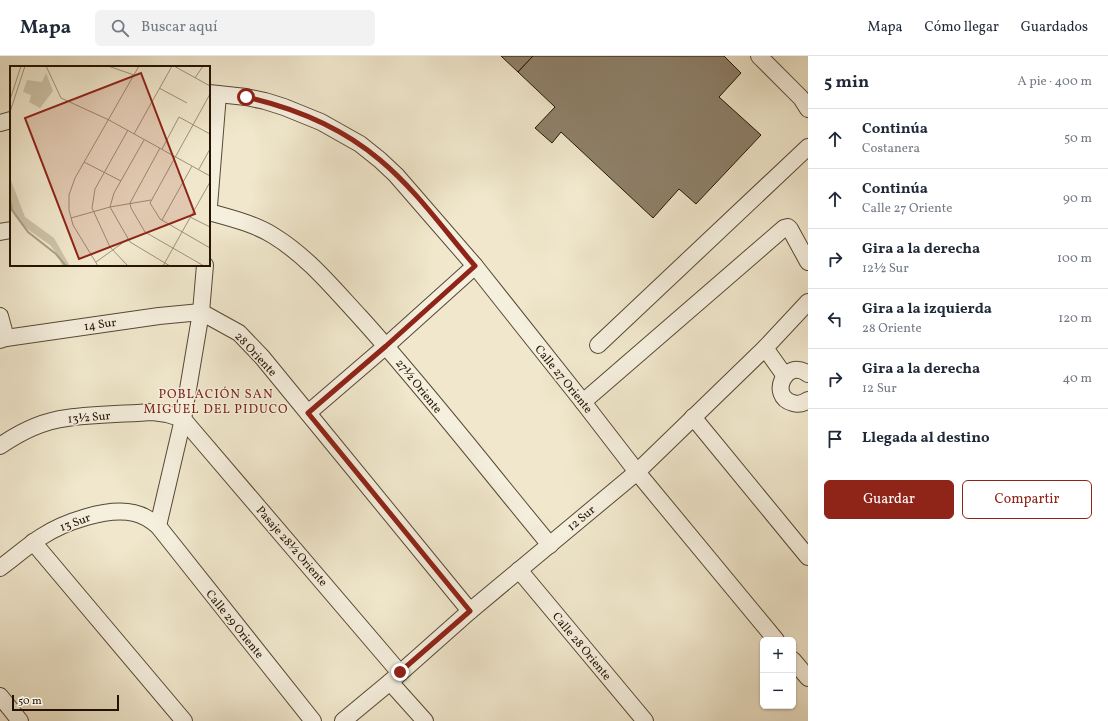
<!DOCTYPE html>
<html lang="es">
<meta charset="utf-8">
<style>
body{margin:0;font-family:Vollkorn,serif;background:#f2f2f3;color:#1f2937}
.controls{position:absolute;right:12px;bottom:12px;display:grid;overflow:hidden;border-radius:6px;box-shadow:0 1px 3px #0004}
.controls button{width:36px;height:36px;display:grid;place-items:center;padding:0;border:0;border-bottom:1px solid #e0e1e3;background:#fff;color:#1f2937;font:20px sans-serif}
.scale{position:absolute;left:12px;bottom:10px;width:107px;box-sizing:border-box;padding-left:4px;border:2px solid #241301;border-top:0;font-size:11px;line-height:14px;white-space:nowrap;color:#241301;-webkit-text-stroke:3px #f5efde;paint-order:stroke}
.stop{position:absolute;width:12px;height:12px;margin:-9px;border:3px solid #8f2418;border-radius:50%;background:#fff}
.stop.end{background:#8f2418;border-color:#fff;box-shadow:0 1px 4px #0008}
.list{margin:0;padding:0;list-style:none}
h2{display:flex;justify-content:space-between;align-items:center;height:52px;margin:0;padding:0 16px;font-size:17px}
h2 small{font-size:13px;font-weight:400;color:#747a83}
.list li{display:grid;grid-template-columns:26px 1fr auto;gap:12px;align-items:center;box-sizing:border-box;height:60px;padding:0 16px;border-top:1px solid #e0e1e3}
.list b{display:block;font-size:15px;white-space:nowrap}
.list p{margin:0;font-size:13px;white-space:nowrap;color:#747a83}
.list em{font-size:13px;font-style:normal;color:#747a83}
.actions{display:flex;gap:8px;padding:12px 16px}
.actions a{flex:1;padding:9px 0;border:1px solid #8f2418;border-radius:6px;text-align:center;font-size:14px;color:#8f2418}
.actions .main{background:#8f2418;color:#fff}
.icon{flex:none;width:22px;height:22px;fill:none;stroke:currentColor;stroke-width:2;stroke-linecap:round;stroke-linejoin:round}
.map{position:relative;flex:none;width:808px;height:665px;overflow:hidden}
header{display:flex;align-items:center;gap:24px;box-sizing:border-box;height:56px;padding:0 20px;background:#fff;border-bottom:1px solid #e0e1e3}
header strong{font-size:19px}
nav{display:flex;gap:22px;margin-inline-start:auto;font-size:14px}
.search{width:280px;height:36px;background:#f2f2f3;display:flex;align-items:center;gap:10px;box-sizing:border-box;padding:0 14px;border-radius:6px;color:#747a83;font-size:15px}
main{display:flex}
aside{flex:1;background:#fff}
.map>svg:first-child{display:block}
</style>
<header>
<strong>Mapa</strong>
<div class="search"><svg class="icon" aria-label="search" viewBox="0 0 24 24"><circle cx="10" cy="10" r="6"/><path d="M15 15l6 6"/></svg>Buscar aquí</div>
<nav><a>Mapa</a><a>Cómo llegar</a><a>Guardados</a></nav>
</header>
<main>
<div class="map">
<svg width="808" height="665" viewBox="0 0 808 665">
<rect width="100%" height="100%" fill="#f0e7cc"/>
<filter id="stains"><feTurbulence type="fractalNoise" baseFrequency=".005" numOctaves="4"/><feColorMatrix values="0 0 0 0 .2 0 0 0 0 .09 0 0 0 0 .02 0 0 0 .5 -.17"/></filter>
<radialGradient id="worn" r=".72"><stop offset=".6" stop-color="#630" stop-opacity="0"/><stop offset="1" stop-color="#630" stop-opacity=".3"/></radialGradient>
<!-- building -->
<g fill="#8e816b" stroke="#241301">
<polygon points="501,0 533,0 518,16"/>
<polygon points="533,0 724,0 741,17 719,41 761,79 696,148 679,133 653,162 561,76 552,87 535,72 555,51 518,16"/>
</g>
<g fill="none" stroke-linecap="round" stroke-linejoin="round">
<!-- minor casing -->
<g stroke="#574834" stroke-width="18">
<g id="minor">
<polyline points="759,0 801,42 808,53"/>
<polyline points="209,37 246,41 265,45 284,51 321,66 360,88 380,104 396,119 475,210 583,346 637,416 776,584"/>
<polyline points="0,67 11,64"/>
<polyline points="209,150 218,38"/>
<path d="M209,156C231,162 255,168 274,180C308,201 333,232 360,261C426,334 487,413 550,489"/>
<polyline points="0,176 11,174"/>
<polyline points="0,260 6,282"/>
<polyline points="0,284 6,282 159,260 201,256 239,277 262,301 470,555"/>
<polyline points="598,289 808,91"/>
<polyline points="765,292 785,320"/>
<path d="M808,318C785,301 768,341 793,347C799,349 804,347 808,344"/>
<polyline points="583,346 784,172 788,171 790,173 808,206"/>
<polyline points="308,357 386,290 475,210"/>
<polyline points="693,361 808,501"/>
<path d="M0,390C20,376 43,365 67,362C96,358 125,358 153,356L167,358L183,363L400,617"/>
<polyline points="158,470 183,363 201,256 205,209"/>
<polyline points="33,486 184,665"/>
<path d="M0,512C14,502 27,490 41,481C64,466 107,451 134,457C143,459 151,464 158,470L313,665"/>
<polyline points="519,514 645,665"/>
<polyline points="793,604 808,622"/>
<polyline points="390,626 425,665"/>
<polyline points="0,640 20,665"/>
<polyline points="343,665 390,626 470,555 637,416 765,292 808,246"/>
</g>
</g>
<!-- minor -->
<use href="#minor" stroke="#f5efde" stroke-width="16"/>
</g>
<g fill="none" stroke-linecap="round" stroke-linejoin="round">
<!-- route -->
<path stroke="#8f2418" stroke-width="5" d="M246,41C295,52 341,71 380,104C416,134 444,174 475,210L386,290L308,357L470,555L400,616"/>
</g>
<g text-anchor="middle" stroke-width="3" stroke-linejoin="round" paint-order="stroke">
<!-- street labels -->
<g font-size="12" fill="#241301" stroke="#f5efde">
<text transform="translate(100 268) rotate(-8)" y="4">14 Sur</text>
<text transform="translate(256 298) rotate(47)" y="4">28 Oriente</text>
<text transform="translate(564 323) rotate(51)" y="4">Calle 27 Oriente</text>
<text transform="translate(419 330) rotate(51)" y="4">27½ Oriente</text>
<text transform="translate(89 361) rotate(-5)" y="4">13½ Sur</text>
<text transform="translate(581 462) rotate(-40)" y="4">12 Sur</text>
<text transform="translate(75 466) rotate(-20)" y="4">13 Sur</text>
<text transform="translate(292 490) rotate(49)" y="4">Pasaje 28½ Oriente</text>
<text transform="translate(235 568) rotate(51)" y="4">Calle 29 Oriente</text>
<text transform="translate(582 590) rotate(50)" y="4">Calle 28 Oriente</text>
</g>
<!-- neighbourhood labels -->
<g font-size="13" letter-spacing="1" fill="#7a1f14" stroke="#f5efde">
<text x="216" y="342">POBLACIÓN SAN<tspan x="216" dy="15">MIGUEL DEL PIDUCO</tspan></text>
</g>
</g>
<!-- overview -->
<g transform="translate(10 10)">
<rect width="200" height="200" fill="#f0e7cc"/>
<path d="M36,7L43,25L30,42L19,36L22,26L21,29L13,26L17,14L32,16ZM0,112L15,151L44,172L60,200H52L48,189L40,179L13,160L5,150L0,139Z" fill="#cdc3a9"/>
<path fill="none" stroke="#ab9f87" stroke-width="2" d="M0,134L2,144L18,166L46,188L56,200"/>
<path fill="none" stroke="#9e927b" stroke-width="1" d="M36,0L51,32L99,54L200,110M98,0L124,9M164,0L200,20M185,12L193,0M149,22L177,37M200,28L140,137L150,153L200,182M0,34L11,0M0,46L15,0M118,64L85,123L82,142L100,181L118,200M124,68L162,0M134,74L104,127L100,141L120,176L160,200M150,82L120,137L121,142L135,166L194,200M152,83L169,51L200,68M74,96L111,115M189,103L200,83M180,151L200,161M61,152L100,141L141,134M152,154L182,100M86,196L118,173M88,200L63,159L59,144V129L65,112L129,0M153,200L200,116"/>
<path fill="#8f2418" fill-opacity="0.15" stroke="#8f2418" stroke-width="2" d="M131,7L185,148L69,193L15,52Z"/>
<rect width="200" height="200" fill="none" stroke="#241301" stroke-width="2"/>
</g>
<rect width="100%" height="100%" filter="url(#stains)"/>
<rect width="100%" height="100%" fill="url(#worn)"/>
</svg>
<div class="controls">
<button>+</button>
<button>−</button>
</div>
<div class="scale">50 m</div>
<div class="stop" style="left:246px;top:41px"></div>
<div class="stop end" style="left:400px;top:616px"></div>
</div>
<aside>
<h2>5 min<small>A pie · 400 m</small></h2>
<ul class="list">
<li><svg class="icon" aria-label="ahead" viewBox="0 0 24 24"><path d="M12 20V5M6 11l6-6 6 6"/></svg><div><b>Continúa</b><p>Costanera</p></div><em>50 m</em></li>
<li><svg class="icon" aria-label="ahead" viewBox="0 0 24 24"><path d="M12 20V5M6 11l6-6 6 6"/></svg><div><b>Continúa</b><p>Calle 27 Oriente</p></div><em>90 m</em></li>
<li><svg class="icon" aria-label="right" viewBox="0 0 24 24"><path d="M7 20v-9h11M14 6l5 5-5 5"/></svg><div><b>Gira a la derecha</b><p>12½ Sur</p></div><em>100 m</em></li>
<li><svg class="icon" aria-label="left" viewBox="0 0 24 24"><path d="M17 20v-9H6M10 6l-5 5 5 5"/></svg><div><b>Gira a la izquierda</b><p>28 Oriente</p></div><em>120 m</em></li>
<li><svg class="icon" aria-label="right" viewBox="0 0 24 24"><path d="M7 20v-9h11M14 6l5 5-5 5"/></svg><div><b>Gira a la derecha</b><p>12 Sur</p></div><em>40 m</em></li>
<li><svg class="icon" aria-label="arrive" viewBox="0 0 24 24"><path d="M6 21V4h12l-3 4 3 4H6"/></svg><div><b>Llegada al destino</b></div></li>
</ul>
<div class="actions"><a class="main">Guardar</a><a>Compartir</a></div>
</aside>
</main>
